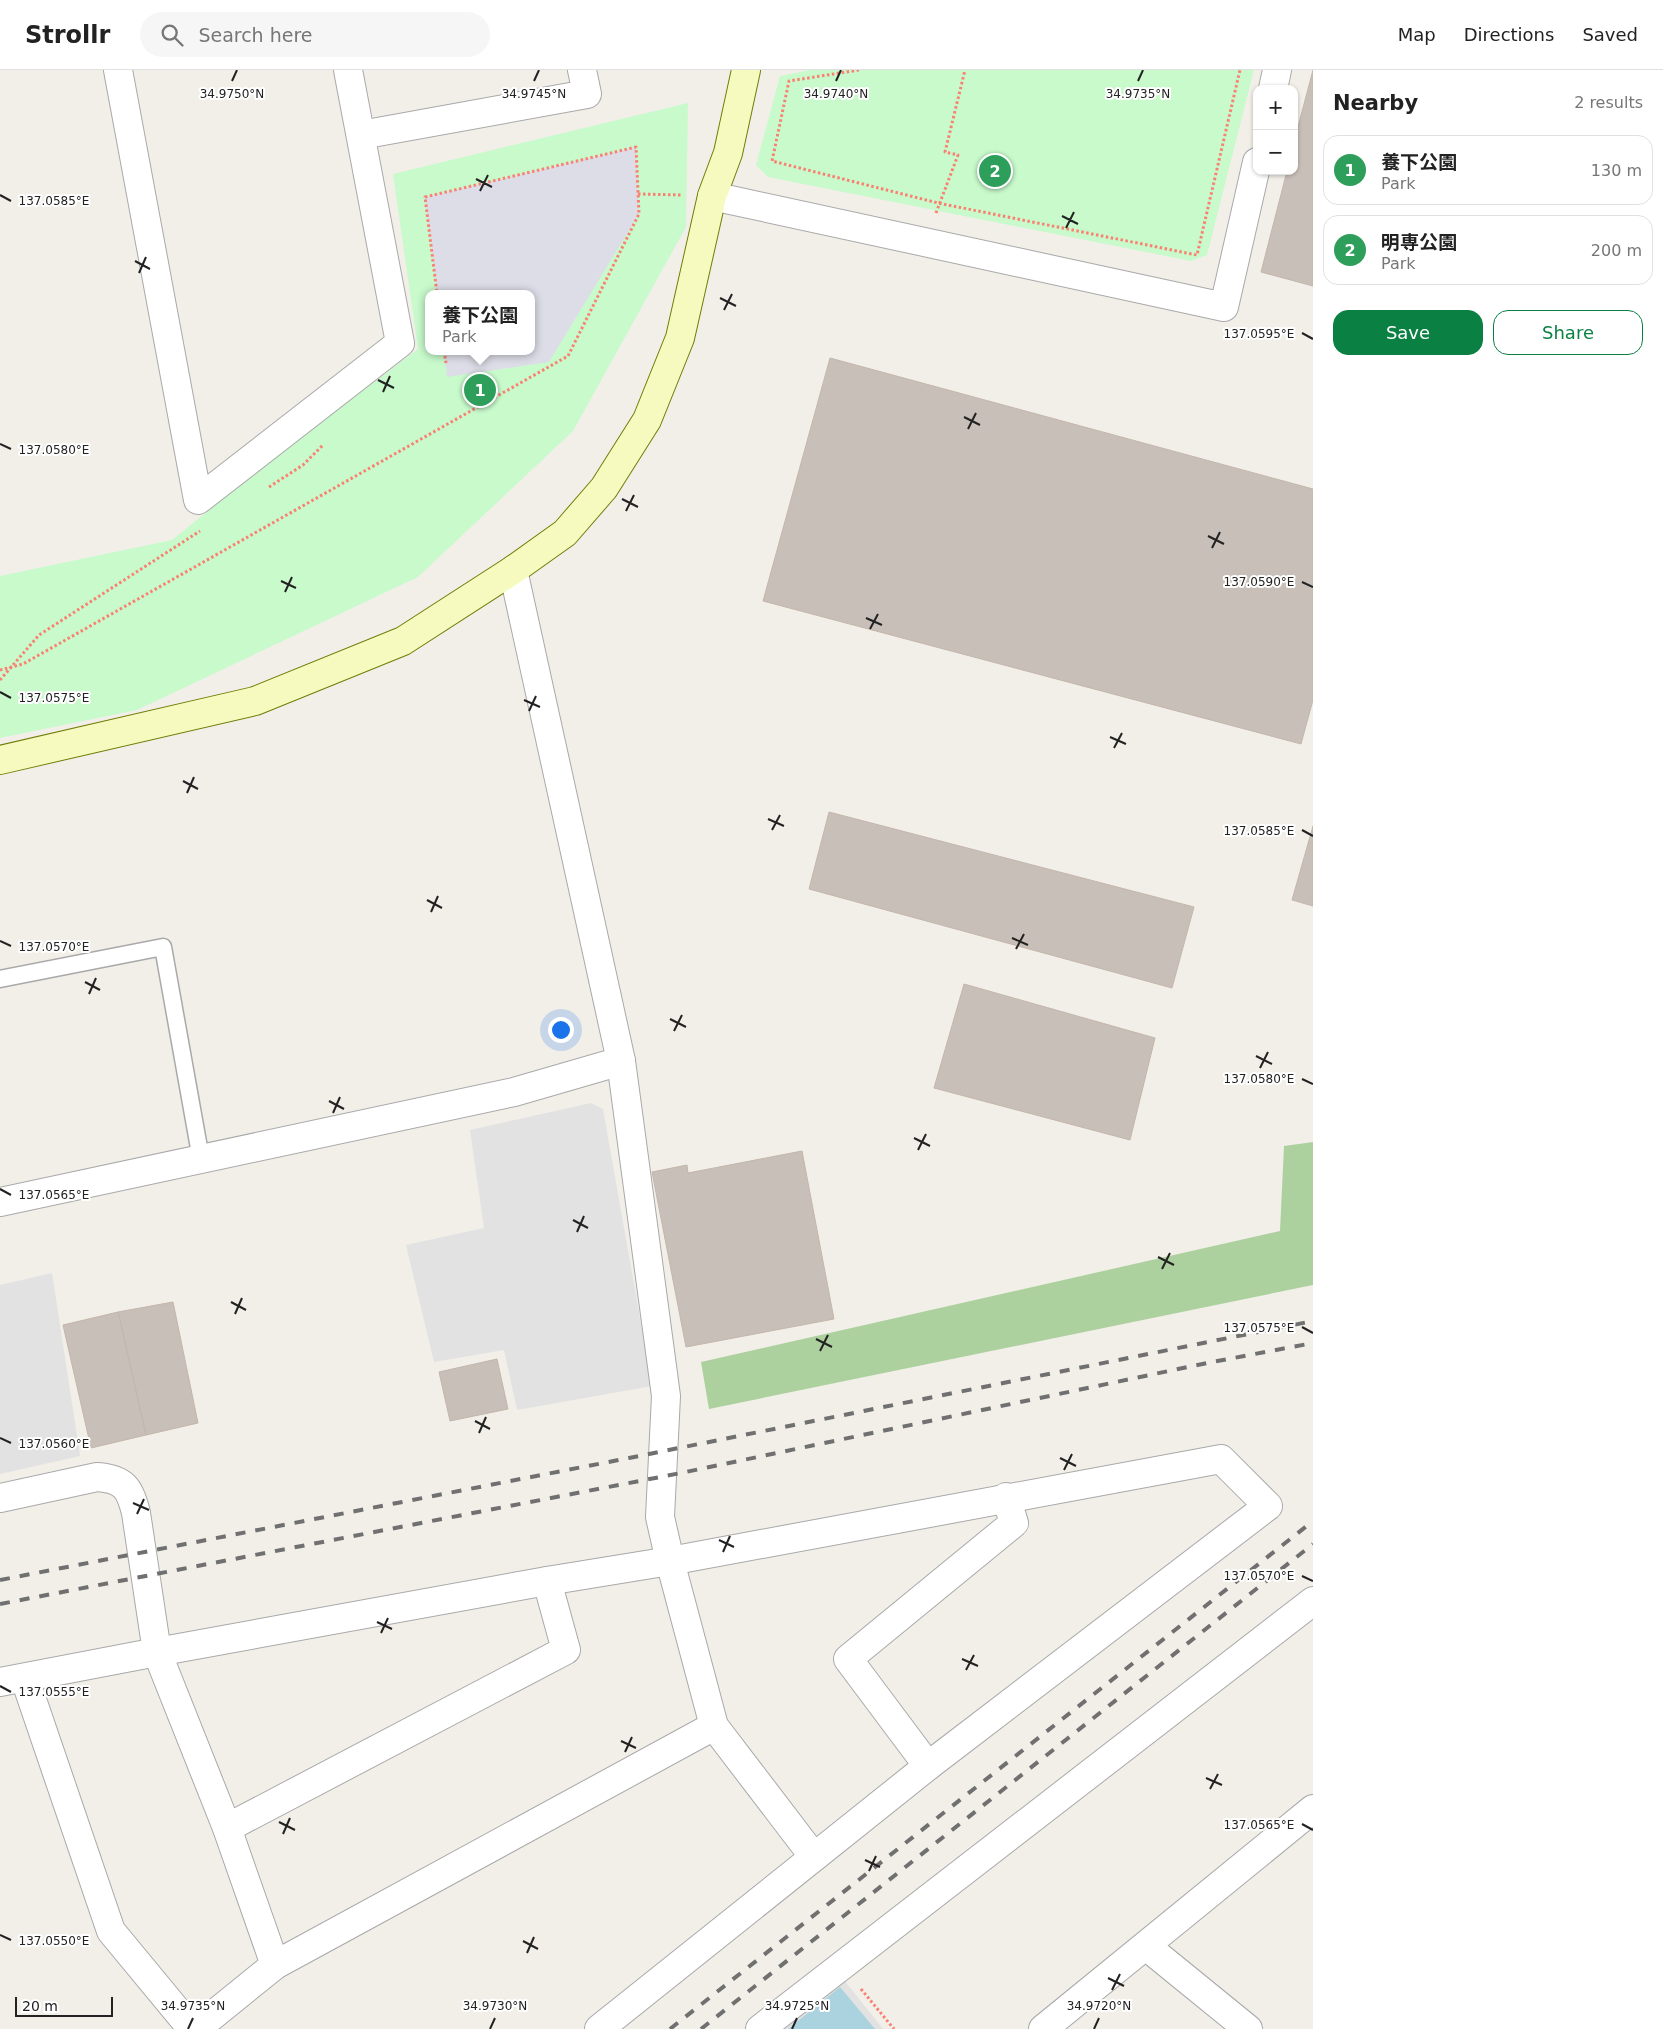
<!DOCTYPE html>
<meta charset="utf-8">
<style>
body{margin:0;font-family:"DejaVu Sans","Noto Sans JP",sans-serif;background:#f6f6f6;color:#222}
.controls{position:absolute;right:15px;top:15px;display:grid;overflow:hidden;border-radius:10px;box-shadow:0 1px 4px #0004}
.controls button{width:45px;height:45px;display:grid;place-items:center;padding:0;border:0;border-bottom:1px solid #e0e0e0;background:#fff;color:#222;font:25px sans-serif}
.scale{position:absolute;left:15px;bottom:12px;width:98px;box-sizing:border-box;padding-left:5px;border:2px solid #222;border-top:0;font-size:14px;line-height:18px;white-space:nowrap;color:#222;-webkit-text-stroke:4px #fff;paint-order:stroke}
.you{position:absolute;left:560px;top:959px;width:18px;height:18px;margin:-12px;border:4px solid #fff;border-radius:50%;background:#1a73e8;box-shadow:0 0 0 8px #1a73e833}
.badge{display:grid;place-items:center;width:32px;height:32px;border-radius:50%;background:#0b8043;color:#fff;font-size:16px;font-weight:700}
.pin{position:absolute;translate:-50% -50%;border:2px solid #fff;box-shadow:0 1px 5px #0006}
.popup{position:absolute;left:425px;top:220px;width:110px;height:65px;box-sizing:border-box;display:grid;place-content:center;border-radius:10px;background:#fff;filter:drop-shadow(0 1px 4px #0005);font-size:16px;white-space:nowrap;color:#767676}
.popup b{font-size:19px;color:#222}
.popup::after{content:'';position:absolute;left:50%;top:100%;margin-left:-10px;border:10px solid transparent;border-top-color:#fff}
.list{margin:0;padding:0;list-style:none}
h2{display:flex;justify-content:space-between;align-items:center;height:65px;margin:0;padding:0 20px;font-size:21px}
h2 small{font-size:16px;font-weight:400;color:#767676}
.list li{display:grid;grid-template-columns:32px 1fr auto;gap:15px;align-items:center;box-sizing:border-box;height:70px;margin:0 10px 10px;padding:0 10px;border:1px solid #e0e0e0;border-radius:15px}
.list b{display:block;font-size:19px;white-space:nowrap}
.list p{margin:0;font-size:16px;white-space:nowrap;color:#767676}
.list em{font-size:16px;font-style:normal;color:#767676}
.actions{display:flex;gap:10px;padding:15px 20px}
.actions a{flex:1;padding:11px 0;border:1px solid #0b8043;border-radius:15px;text-align:center;font-size:18px;color:#0b8043}
.actions .main{background:#0b8043;color:#fff}
.icon{flex:none;width:28px;height:28px;fill:none;stroke:currentColor;stroke-width:2;stroke-linecap:round;stroke-linejoin:round}
.map{position:relative;flex:none;width:1313px;height:1959px;overflow:hidden}
header{display:flex;align-items:center;gap:30px;box-sizing:border-box;height:70px;padding:0 25px;background:#fff;border-bottom:1px solid #e0e0e0}
header strong{font-size:24px}
nav{display:flex;gap:28px;margin-inline-start:auto;font-size:18px}
.search{width:350px;height:45px;background:#f6f6f6;display:flex;align-items:center;gap:12px;box-sizing:border-box;padding:0 18px;border-radius:28px;color:#767676;font-size:19px}
main{display:flex}
aside{flex:1;background:#fff}
.map>svg:first-child{display:block}
</style>
<header>
<strong>Strollr</strong>
<div class="search"><svg class="icon" aria-label="search" viewBox="0 0 24 24"><circle cx="10" cy="10" r="6"/><path d="M15 15l6 6"/></svg>Search here</div>
<nav><a>Map</a><a>Directions</a><a>Saved</a></nav>
</header>
<main>
<div class="map">
<svg width="1313" height="1959" viewBox="0 0 1313 1959">
<rect width="100%" height="100%" fill="#f2efe9"/>
<!-- forest -->
<polygon fill="#add19e" points="1313,1072 1313,1215 709,1339 701,1292 1280,1161 1284,1076"/>
<!-- park -->
<g fill="#c8facc" fill-rule="evenodd">
<polygon points="810,0 1254,0 1207,185 1191,191 768,107 756,95 780,6"/>
<path d="M688,33L686,157L573,361L418,507L137,640L0,668V506L172,470L280,383L418,279L393,104ZM429,224H531V281H429Z"/>
</g>
<!-- parking -->
<g fill="#e2e2e2">
<polygon points="591,1033 603,1039 652,1316 517,1340 504,1280 434,1292 406,1175 484,1158 470,1060"/>
<polygon points="52,1203 80,1386 0,1404 0,1215"/>
<polygon points="844,1910 883,1959 780,1959"/>
</g>
<!-- plaza -->
<polygon fill="#dddde8" points="636,77 639,144 549,292 447,307 444,281 531,281 531,224 437,224 425,127"/>
<!-- water -->
<polygon fill="#aad3df" points="840,1917 875,1959 788,1959"/>
<!-- building -->
<g fill="#c7bfb8" stroke="#c4b6ab">
<polygon points="1313,0 1313,216 1261,202 1287,101 1294,101 1294,72"/>
<polygon points="830,288 1313,419 1313,630 1301,674 763,531"/>
<polygon points="829,742 1194,837 1172,918 809,819"/>
<polygon points="1313,756 1313,836 1292,830"/>
<polygon points="964,914 1155,968 1130,1070 934,1018"/>
<polygon points="802,1081 834,1249 686,1277 652,1102 687,1095 688,1103"/>
<polygon points="173,1232 198,1353 146,1365 118,1242"/>
<polygon points="118,1242 146,1365 91,1378 63,1255"/>
<polygon points="497,1289 508,1339 450,1351 439,1302"/>
</g>
<g fill="none" stroke-linecap="round" stroke-linejoin="round">
<!-- lane casing -->
<g stroke="#a9a9a9" stroke-width="19">
<polyline id="lane" points="0,909 163,877 201,1089"/>
</g>
<!-- street casing -->
<g stroke="#a9a9a9" stroke-width="30">
<g id="street">
<polyline points="118,0 198,430 400,273 348,0"/>
<polyline points="1273,19 1277,0"/>
<polyline points="361,65 587,24 582,0"/>
<polyline points="712,126 1224,237 1257,92"/>
<polyline points="513,500 621,991 666,1326 660,1447 670,1491 714,1656 814,1787"/>
<polyline points="0,1132 514,1022 621,991"/>
<path d="M0,1428L97,1407C124,1409 130,1418 136,1443L157,1582L227,1758L275,1895"/>
<polyline points="25,1609 111,1861 192,1959"/>
<polyline points="0,1612 157,1582 547,1511 670,1491 1221,1389 1268,1436 928,1696 599,1959"/>
<polyline points="928,1696 848,1589 1014,1453 1006,1427"/>
<polyline points="227,1758 566,1580 547,1511"/>
<polyline points="1146,1876 1248,1959"/>
<polyline points="196,1959 275,1895 714,1656"/>
<polyline points="760,1959 1313,1531"/>
<polyline points="1043,1959 1313,1739"/>
</g>
</g>
<!-- secondary casing -->
<g stroke="#707d05" stroke-width="30">
<polyline id="secondary" points="0,690 255,631 403,571 513,500 565,463 604,418 647,350 680,268 712,126 728,83 746,0"/>
</g>
<!-- path -->
<g stroke="#fa8072" stroke-width="3" stroke-dasharray="2.5 2.5" stroke-linecap="butt">
<polyline points="859,0 789,11 772,91 938,133 1197,185 1240,0"/>
<polyline points="638,124 682,125"/>
<polyline points="936,143 958,85 945,82 965,0"/>
<polyline points="444,281 446,293"/>
<polyline points="269,417 303,395 323,375"/>
<polyline points="0,600 23,594 568,286 639,144 636,77 425,127 437,224"/>
<polyline points="0,610 39,565 200,461"/>
<polyline points="861,1919 894,1959"/>
</g>
<!-- lane -->
<use href="#lane" stroke="#fff" stroke-width="16"/>
<!-- street -->
<use href="#street" stroke="#fff" stroke-width="28"/>
<!-- secondary -->
<use href="#secondary" stroke="#f7fabf" stroke-width="28"/>
<!-- rail -->
<g stroke="#707070" stroke-width="4" stroke-dasharray="10 10" stroke-linecap="butt">
<polyline points="0,1510 629,1388 1313,1251"/>
<polyline points="0,1534 681,1403 1207,1293 1313,1273"/>
<polyline points="670,1959 1313,1451"/>
<polyline points="701,1959 1313,1474"/>
</g>
</g>
<!-- ticks -->
<path fill="none" stroke="#222" stroke-width="2" d="M232,11L237,0M534,11L539,0M836,11L841,0M1138,11L1143,0M476,109L492,117M480,121L488,105M0,125L11,131M1062,146L1078,154M1066,158L1074,142M135,191L150,199M139,203L146,187M720,228L736,236M724,240L732,224M1302,263L1313,269M378,310L394,318M383,322L390,306M964,347L980,355M968,359L976,343M0,374L11,379M622,429L638,437M626,441L634,425M1208,466L1224,474M1212,478L1220,462M281,511L296,518M1302,512L1313,517M285,522L292,507M866,548L882,555M870,559L878,544M0,622L11,628M524,630L540,637M529,641L536,626M1110,667L1126,674M1114,678L1122,663M183,711L198,719M187,723L194,707M768,749L784,756M772,760L780,745M1302,760L1313,766M427,830L442,838M431,842L438,826M1012,868L1028,875M0,871L11,876M1016,879L1024,864M85,912L100,920M89,924L96,908M670,949L686,957M674,961L682,945M1256,986L1272,994M1260,998L1268,982M1302,1009L1313,1014M329,1031L344,1039M333,1043L340,1027M914,1068L930,1076M918,1080L926,1064M0,1119L11,1125M573,1150L588,1158M577,1162L584,1146M1158,1187L1174,1195M1162,1199L1170,1183M231,1232L246,1240M235,1244L242,1228M1302,1257L1313,1263M816,1269L832,1277M820,1281L828,1265M475,1351L490,1359M479,1363L486,1347M0,1368L11,1373M1060,1388L1076,1396M1064,1400L1072,1384M133,1433L149,1440M137,1444L144,1429M719,1470L734,1477M723,1482L730,1466M1302,1506L1313,1511M377,1552L392,1559M381,1563L388,1548M962,1589L978,1596M966,1600L974,1585M0,1616L11,1622M621,1671L636,1678M625,1682L632,1667M1206,1708L1222,1715M1210,1719L1218,1704M279,1752L295,1760M1302,1754L1313,1760M283,1764L290,1748M865,1790L880,1797M869,1801L876,1786M0,1865L11,1870M523,1871L538,1879M527,1883L534,1867M1108,1908L1124,1916M1112,1920L1120,1904M188,1959L193,1948M490,1959L495,1948M792,1959L797,1948M1094,1959L1099,1948"/>
<g font-size="12" text-anchor="middle" fill="#222" stroke="#fff" stroke-width="4" stroke-linejoin="round" paint-order="stroke">
<text x="232" y="28">34.9750°N</text>
<text x="534" y="28">34.9745°N</text>
<text x="836" y="28">34.9740°N</text>
<text x="1138" y="28">34.9735°N</text>
<text x="54" y="135">137.0585°E</text>
<text x="1259" y="268">137.0595°E</text>
<text x="54" y="384">137.0580°E</text>
<text x="1259" y="516">137.0590°E</text>
<text x="54" y="632">137.0575°E</text>
<text x="1259" y="765">137.0585°E</text>
<text x="54" y="881">137.0570°E</text>
<text x="1259" y="1013">137.0580°E</text>
<text x="54" y="1129">137.0565°E</text>
<text x="1259" y="1262">137.0575°E</text>
<text x="54" y="1378">137.0560°E</text>
<text x="1259" y="1510">137.0570°E</text>
<text x="54" y="1626">137.0555°E</text>
<text x="1259" y="1759">137.0565°E</text>
<text x="54" y="1875">137.0550°E</text>
<text x="193" y="1940">34.9735°N</text>
<text x="495" y="1940">34.9730°N</text>
<text x="797" y="1940">34.9725°N</text>
<text x="1099" y="1940">34.9720°N</text>
</g>
</svg>
<div class="controls">
<button>+</button>
<button>−</button>
</div>
<div class="scale">20 m</div>
<div class="you"></div>
<div class="pin badge" style="left:480px;top:320px;background:#2e9e5b">1</div>
<div class="popup"><b>養下公園</b>Park</div>
<div class="pin badge" style="left:995px;top:101px;background:#2e9e5b">2</div>
</div>
<aside>
<h2>Nearby<small>2 results</small></h2>
<ul class="list">
<li><span class="badge" style="background:#2e9e5b">1</span><div><b>養下公園</b><p>Park</p></div><em>130 m</em></li>
<li><span class="badge" style="background:#2e9e5b">2</span><div><b>明専公園</b><p>Park</p></div><em>200 m</em></li>
</ul>
<div class="actions"><a class="main">Save</a><a>Share</a></div>
</aside>
</main>
